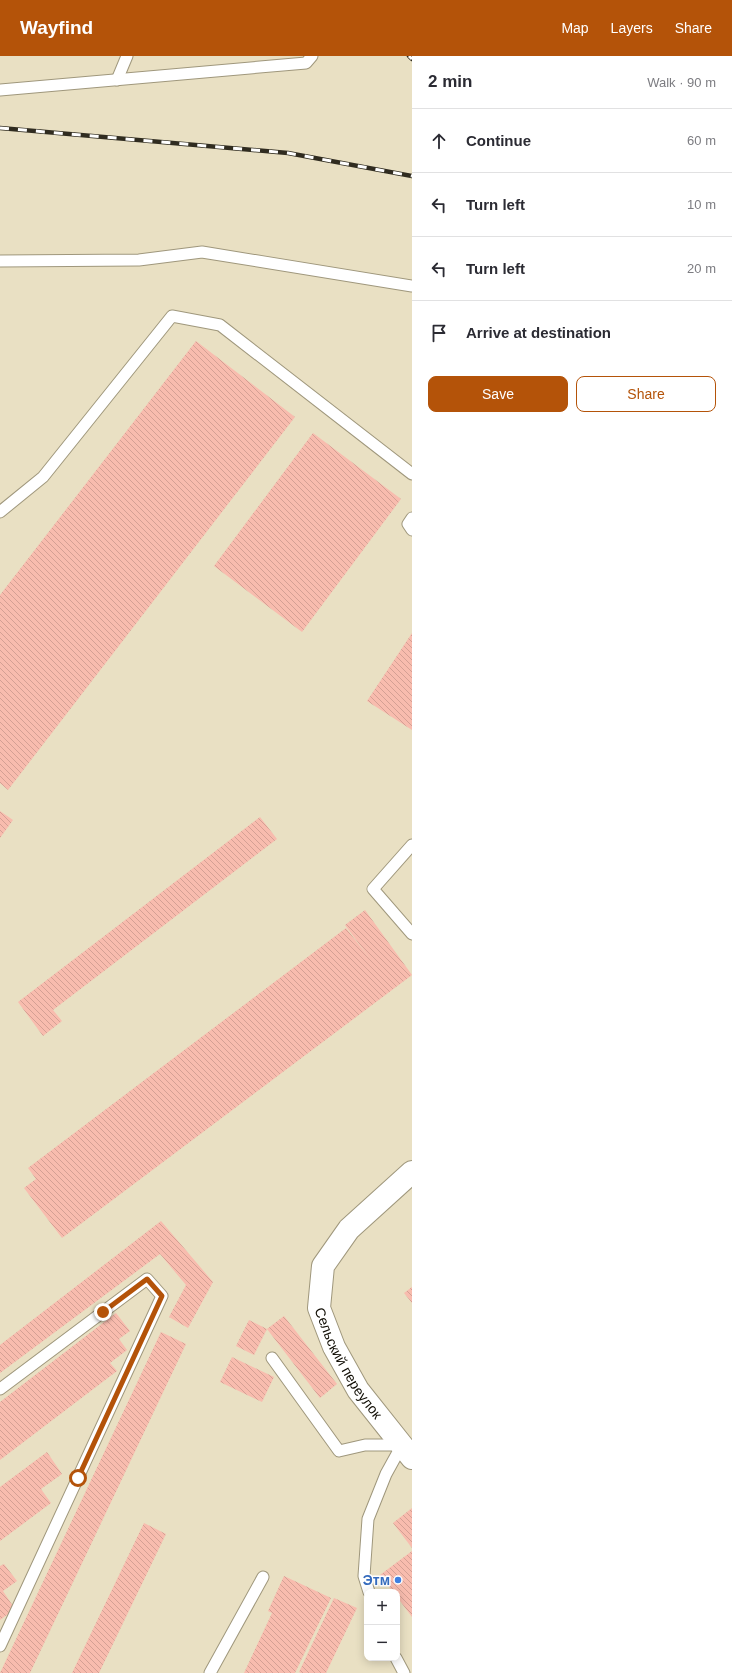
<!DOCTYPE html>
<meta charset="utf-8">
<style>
body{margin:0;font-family:Arial,sans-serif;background:#f7f7f7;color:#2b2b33}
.controls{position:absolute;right:12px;bottom:12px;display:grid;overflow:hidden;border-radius:8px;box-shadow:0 2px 10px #0003}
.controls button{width:36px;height:36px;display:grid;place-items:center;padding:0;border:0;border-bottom:1px solid #e1e1e2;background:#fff;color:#2b2b33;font:20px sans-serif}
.stop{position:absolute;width:12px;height:12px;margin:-9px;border:3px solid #b45309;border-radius:50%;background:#fff}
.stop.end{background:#b45309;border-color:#fff;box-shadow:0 1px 4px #0008}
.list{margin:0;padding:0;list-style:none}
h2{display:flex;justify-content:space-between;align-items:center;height:52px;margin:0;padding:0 16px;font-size:17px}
h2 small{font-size:13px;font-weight:400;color:#7c7c81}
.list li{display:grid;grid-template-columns:26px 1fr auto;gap:12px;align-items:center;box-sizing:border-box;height:64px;padding:0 16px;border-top:1px solid #e1e1e2}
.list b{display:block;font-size:15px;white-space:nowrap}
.list em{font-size:13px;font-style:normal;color:#7c7c81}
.actions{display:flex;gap:8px;padding:12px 16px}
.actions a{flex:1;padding:9px 0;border:1px solid #b45309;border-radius:8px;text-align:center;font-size:14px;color:#b45309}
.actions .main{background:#b45309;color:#fff}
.icon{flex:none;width:22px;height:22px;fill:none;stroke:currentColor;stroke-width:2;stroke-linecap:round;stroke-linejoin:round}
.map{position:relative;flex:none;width:412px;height:1617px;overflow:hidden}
header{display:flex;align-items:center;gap:24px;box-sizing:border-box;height:56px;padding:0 20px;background:#b45309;color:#fff}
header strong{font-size:19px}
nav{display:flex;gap:22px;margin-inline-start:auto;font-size:14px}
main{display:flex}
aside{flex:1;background:#fff}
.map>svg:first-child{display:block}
</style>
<header>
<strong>Wayfind</strong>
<nav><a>Map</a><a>Layers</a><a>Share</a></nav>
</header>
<main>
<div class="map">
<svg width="412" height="1617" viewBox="0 0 412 1617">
<defs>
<pattern id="building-back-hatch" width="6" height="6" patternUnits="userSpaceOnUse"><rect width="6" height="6" fill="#f8bcae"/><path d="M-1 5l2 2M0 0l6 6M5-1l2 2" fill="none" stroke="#d4a094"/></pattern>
</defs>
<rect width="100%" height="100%" fill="#e9e0c3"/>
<!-- building -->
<g fill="url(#building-back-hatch)">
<polygon points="196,285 295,361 8,734 0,727 0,539"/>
<polygon points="313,377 401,443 302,576 214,510"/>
<polygon points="412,577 412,674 367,645"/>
<polygon points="0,755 13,764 0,782"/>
<polygon points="260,761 277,783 53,954 62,965 43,980 18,946"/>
<polygon points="365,854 412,919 62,1182 24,1132 36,1123 28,1112 346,872 371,904 345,869"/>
<polygon points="161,1165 213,1226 188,1272 169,1261 186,1229 160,1198 0,1317 0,1289"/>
<polygon points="412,1231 412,1247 404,1237"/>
<polygon points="116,1257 130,1275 119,1283 127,1294 110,1307 117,1315 0,1404 0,1346"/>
<polygon points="284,1260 337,1328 320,1342 267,1273"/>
<polygon points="249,1264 267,1273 254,1299 236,1290"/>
<polygon points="161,1276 186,1288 30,1617 0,1617"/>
<polygon points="232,1301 274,1321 262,1346 220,1326"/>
<polygon points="47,1396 62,1418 41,1433 51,1447 0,1485 0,1431"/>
<polygon points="412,1452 412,1492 393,1467"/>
<polygon points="144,1467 166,1478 99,1617 72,1617"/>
<polygon points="412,1495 412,1561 397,1541 397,1536 393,1536 380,1519"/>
<polygon points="4,1508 17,1525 3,1535 15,1553 0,1564 0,1510"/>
<polygon points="284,1520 331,1542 295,1617 244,1617 272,1557 268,1555"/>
<polygon points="334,1542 357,1552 326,1617 301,1617 299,1616"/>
</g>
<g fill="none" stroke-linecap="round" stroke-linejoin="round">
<!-- lane casing -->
<g stroke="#9f977c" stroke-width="13">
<g id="lane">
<polyline points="117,24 127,0"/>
<polyline points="0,34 306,7 312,0"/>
<polyline points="0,205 139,204 202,196 412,230"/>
<polyline points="0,456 43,421 172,260 220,269 412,418"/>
<polyline points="412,462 408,468 412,474"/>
<polyline points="412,789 373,833 412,878"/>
<polyline points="272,1302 339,1395 365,1389 402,1389 386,1418 368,1463 364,1520 369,1536"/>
<polyline points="0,1333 147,1223 162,1240 0,1590"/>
<polyline points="396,1602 404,1617"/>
<polyline points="210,1617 263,1521"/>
</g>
</g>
<!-- secondary casing -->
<g stroke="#9f977c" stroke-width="24">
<g id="secondary">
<path id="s1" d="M412,1116L349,1173L323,1210L319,1252L334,1291L358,1334L412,1402"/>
</g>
</g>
<!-- lane -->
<use href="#lane" stroke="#fff" stroke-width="11"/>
<!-- secondary -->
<use href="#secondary" stroke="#fff" stroke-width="22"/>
<!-- rail casing -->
<g stroke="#302c20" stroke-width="4.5">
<g id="rail">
<polyline points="409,0 412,3"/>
<polyline points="0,72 288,97 412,120"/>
</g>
</g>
<!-- rail -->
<use href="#rail" stroke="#fff" stroke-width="3" stroke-dasharray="9" stroke-linecap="butt"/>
</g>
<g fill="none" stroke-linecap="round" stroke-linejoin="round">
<!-- route -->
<polyline stroke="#b45309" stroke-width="5" points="78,1422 162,1240 147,1223 103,1256"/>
</g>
<!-- markers -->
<circle fill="#3f7fe0" stroke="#fff" stroke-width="1.5" cx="398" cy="1524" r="4"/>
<g text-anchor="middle" stroke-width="3" stroke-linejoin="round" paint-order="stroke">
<!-- street labels -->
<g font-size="14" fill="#100d04" stroke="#fff">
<text dy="5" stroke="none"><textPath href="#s1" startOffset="235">Сельский переулок</textPath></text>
</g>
<!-- shop labels -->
<g font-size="14" font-weight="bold" fill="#366cbe" stroke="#fff" text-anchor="end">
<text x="390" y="1529">Этм</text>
</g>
</g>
</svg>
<div class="controls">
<button>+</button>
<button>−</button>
</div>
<div class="stop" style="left:78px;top:1422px"></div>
<div class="stop end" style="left:103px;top:1256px"></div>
</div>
<aside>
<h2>2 min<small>Walk · 90 m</small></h2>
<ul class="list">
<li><svg class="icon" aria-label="ahead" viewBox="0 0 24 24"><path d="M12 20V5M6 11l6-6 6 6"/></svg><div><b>Continue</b></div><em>60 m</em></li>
<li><svg class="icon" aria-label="left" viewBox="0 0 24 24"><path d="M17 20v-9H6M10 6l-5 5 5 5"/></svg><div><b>Turn left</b></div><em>10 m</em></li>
<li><svg class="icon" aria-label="left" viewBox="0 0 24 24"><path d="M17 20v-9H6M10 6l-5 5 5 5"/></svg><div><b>Turn left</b></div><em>20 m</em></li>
<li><svg class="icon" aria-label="arrive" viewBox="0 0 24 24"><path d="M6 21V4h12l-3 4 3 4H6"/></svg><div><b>Arrive at destination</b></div></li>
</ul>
<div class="actions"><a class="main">Save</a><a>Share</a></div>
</aside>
</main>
